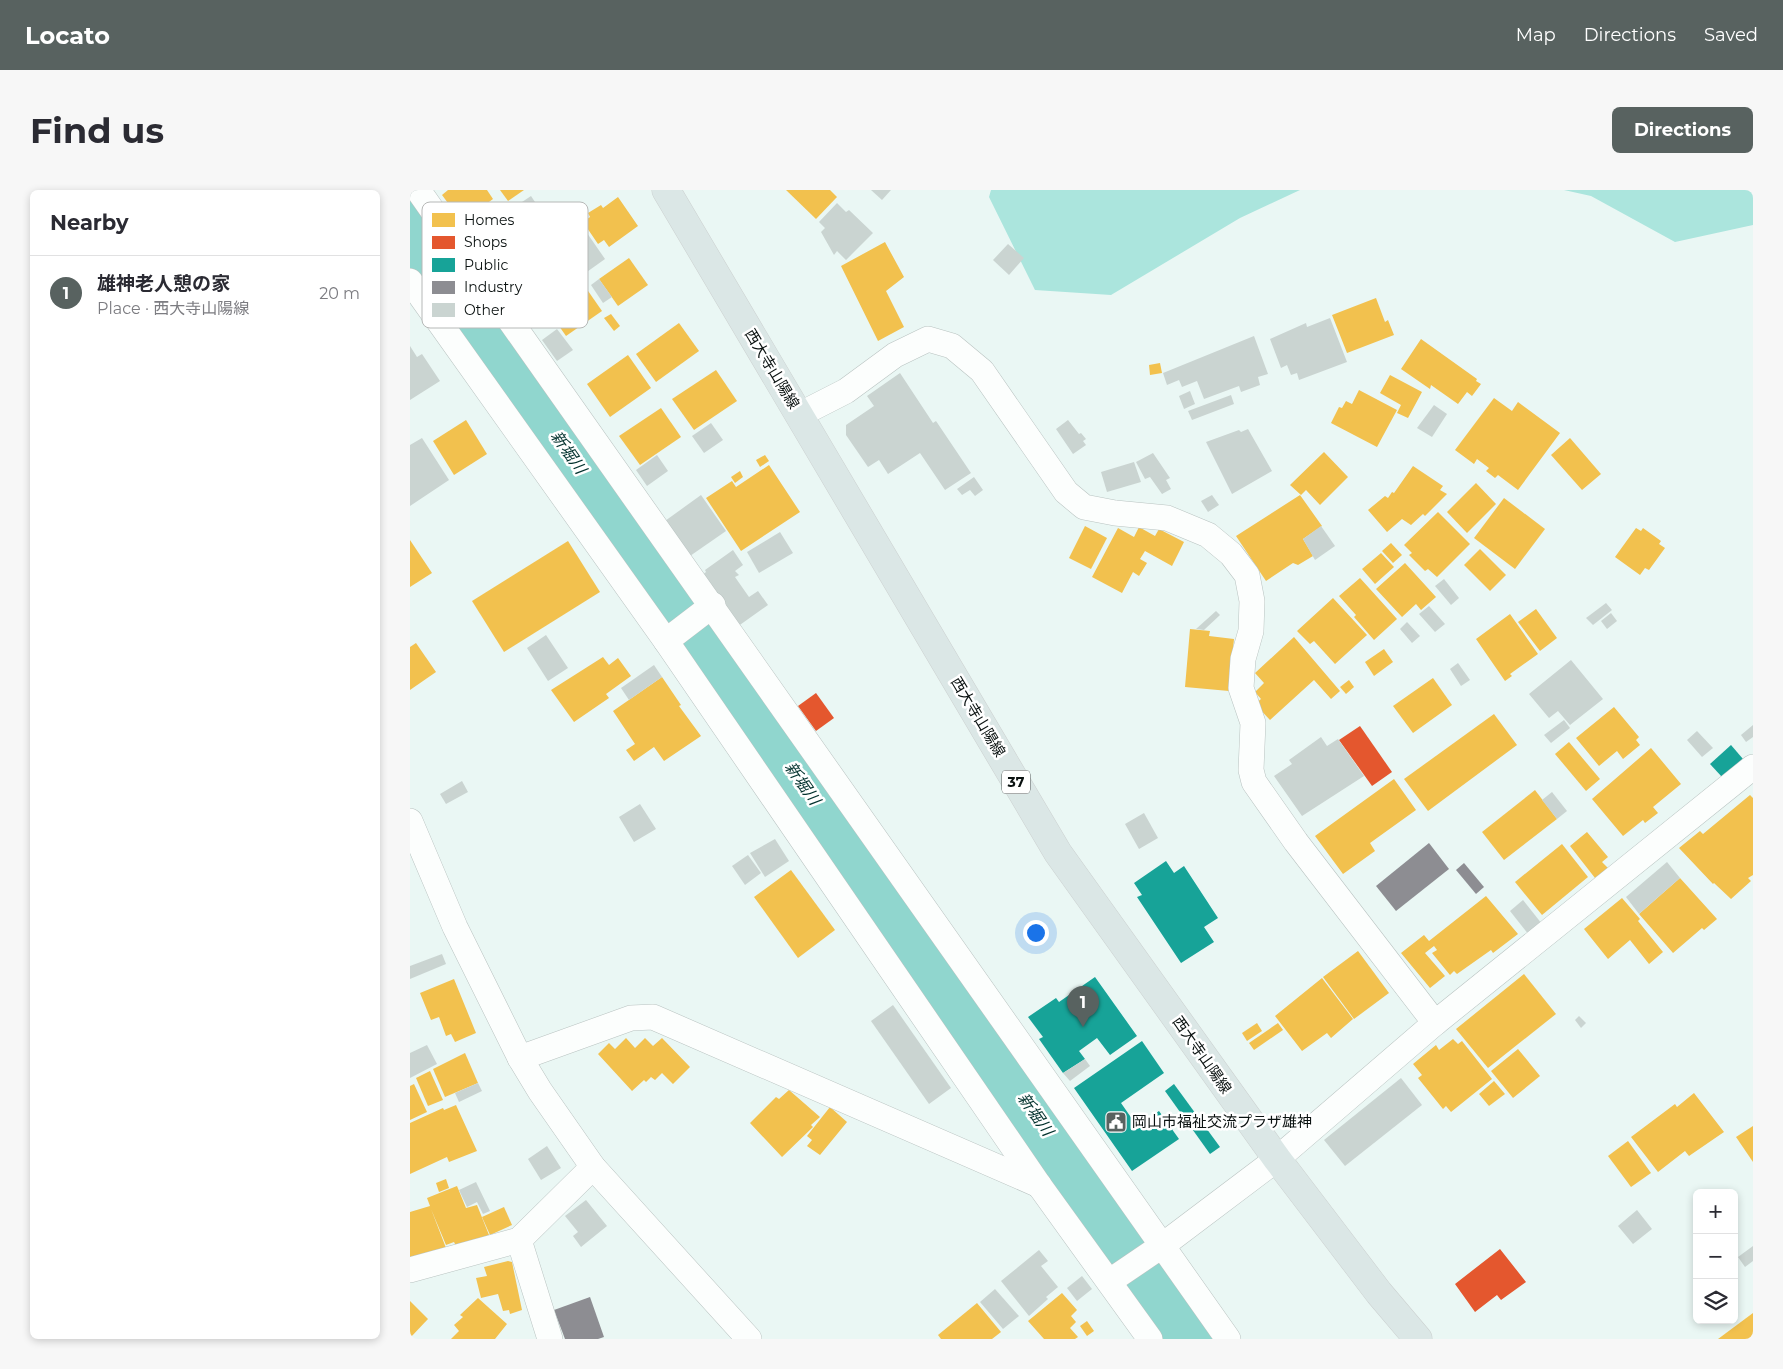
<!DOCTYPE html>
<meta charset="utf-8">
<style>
body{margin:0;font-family:Montserrat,"Noto Sans JP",sans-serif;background:#f7f7f7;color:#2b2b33}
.controls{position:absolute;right:15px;bottom:15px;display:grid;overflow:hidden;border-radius:8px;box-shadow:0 2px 8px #0003}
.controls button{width:45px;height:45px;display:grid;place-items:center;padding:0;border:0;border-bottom:1px solid #e1e1e2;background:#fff;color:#2b2b33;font:25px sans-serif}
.you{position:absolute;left:625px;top:742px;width:18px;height:18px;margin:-12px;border:4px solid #fff;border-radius:50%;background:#1a73e8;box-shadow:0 0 0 8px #1a73e833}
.badge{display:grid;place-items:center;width:32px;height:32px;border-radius:50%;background:#586260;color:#fff;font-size:16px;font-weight:700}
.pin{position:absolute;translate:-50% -41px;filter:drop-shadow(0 1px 2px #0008)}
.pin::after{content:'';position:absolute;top:26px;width:18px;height:15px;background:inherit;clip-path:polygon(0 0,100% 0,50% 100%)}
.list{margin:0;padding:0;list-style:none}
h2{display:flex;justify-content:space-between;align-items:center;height:65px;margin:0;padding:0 20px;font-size:21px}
h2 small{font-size:16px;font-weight:400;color:#7c7c81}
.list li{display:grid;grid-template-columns:32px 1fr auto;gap:15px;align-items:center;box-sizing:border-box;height:75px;padding:0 20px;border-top:1px solid #e1e1e2}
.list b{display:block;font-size:19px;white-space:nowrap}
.list p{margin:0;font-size:16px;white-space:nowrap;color:#7c7c81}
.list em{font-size:16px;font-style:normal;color:#7c7c81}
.icon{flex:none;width:28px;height:28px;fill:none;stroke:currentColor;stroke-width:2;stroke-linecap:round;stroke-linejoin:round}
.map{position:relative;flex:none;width:1343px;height:1149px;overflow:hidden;border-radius:8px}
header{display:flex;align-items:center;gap:30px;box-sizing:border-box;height:70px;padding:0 25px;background:#586260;color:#fff}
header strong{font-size:24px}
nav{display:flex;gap:28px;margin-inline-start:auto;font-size:18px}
.intro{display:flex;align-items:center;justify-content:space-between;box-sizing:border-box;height:120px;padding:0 30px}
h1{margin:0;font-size:35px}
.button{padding:12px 22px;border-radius:8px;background:#586260;color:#fff;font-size:18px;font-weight:700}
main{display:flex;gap:30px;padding:0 30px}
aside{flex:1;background:#fff;border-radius:8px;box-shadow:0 2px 8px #0003}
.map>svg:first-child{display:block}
</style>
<header>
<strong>Locato</strong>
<nav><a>Map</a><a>Directions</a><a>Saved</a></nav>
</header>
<div class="intro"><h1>Find us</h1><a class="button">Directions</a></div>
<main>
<aside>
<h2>Nearby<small></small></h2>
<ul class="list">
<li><span class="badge">1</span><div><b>雄神老人憩の家</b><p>Place · 西大寺山陽線</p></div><em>20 m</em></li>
</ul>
</aside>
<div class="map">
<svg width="1343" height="1149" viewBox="0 0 1343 1149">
<rect width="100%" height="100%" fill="#eaf7f4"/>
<!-- forest -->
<g fill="#abe5dd">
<polygon points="581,0 890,0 830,28 701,105 625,100 579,7"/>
<polygon points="1154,0 1343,0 1343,35 1265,52 1181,6"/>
</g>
<!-- homes -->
<g fill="#f2c14e">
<polygon points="38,0 77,0 83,9 52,32 32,5"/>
<polygon points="90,0 114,0 98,11"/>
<polygon points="376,0 420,0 427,7 406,29"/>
<polygon points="208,7 228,36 199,57 194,50 188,54 173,32 180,27 178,23 191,15 193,18"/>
<polygon points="475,52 494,87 476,101 494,137 468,151 431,76"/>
<polygon points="219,68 238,95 208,116 189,89"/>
<polygon points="176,98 192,121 156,146 140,123"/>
<polygon points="966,108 975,132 978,130 984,145 937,163 922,125"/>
<polygon points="201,124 210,136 204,141 194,128"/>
<polygon points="269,133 289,161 246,192 226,164"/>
<polygon points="1011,149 1067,189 1066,191 1071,194 1062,206 1057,202 1048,214 1021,195 1020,199 991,179"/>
<polygon points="218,165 241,198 200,227 177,194"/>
<polygon points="750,173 752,183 740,185 739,175"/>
<polygon points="306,180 327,211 284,240 262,209"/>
<polygon points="980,185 1012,202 998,228 987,223 991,215 970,203"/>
<polygon points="949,200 987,220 967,257 921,233 929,217 932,218 936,211 942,214"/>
<polygon points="1084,208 1102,221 1108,212 1150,243 1108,300 1088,285 1085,288 1076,281 1079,278 1067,269 1064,274 1045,260"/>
<polygon points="251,218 271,247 230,275 209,246"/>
<polygon points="56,230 77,264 44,285 23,251"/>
<polygon points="1160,248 1191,284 1172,300 1141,265"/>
<polygon points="914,262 938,287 910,315 896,300 891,305 880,295"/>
<polygon points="355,265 359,271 350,277 346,270"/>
<polygon points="359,275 390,322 331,361 296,308 322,291 326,297"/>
<polygon points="1003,276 1033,296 1030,300 1037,304 1015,326 1013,324 1001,335 992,329 977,342 958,320 975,306 978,308 982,302 984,303"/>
<polygon points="330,281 333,287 325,293 321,287"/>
<polygon points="1066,293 1086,314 1057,343 1037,322"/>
<polygon points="890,305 912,336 893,349 903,366 888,375 883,373 856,391 826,346"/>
<polygon points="1094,308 1135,339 1105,379 1064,348"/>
<polygon points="1028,322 1060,354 1027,387 1018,379 1015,381 999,365 1002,363 994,355"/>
<polygon points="675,336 697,348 681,379 659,368"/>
<polygon points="729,337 745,346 749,339 774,352 762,376 735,361 730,369 737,373 729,386 723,382 712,403 682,387 708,338 724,347"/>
<polygon points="1226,338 1231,341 1233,338 1251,351 1249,354 1255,358 1239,380 1235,378 1230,385 1205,367"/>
<polygon points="0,350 22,383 0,397"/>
<polygon points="158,351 190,402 94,462 62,411"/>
<polygon points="981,353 992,365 983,373 972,361"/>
<polygon points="1070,359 1096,385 1080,401 1054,375"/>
<polygon points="971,363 984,377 965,394 952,379"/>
<polygon points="995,373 1026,407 1011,420 1006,414 992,427 966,399"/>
<polygon points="950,388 987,429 964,450 944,427 946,425 929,406"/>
<polygon points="923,408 957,445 925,474 904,451 900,454 887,441"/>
<polygon points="1126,419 1147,448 1130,461 1108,432"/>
<polygon points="1100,424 1128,464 1100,484 1102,486 1095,491 1066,449"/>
<polygon points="780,439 800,441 799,446 824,449 819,501 775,497"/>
<polygon points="884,447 930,501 921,509 904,490 860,530 845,514 851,509 845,502 854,493 845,483"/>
<polygon points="6,453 26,482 0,500 0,457"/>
<polygon points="974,459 983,472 964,486 955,472"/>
<polygon points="193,467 199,475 208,468 221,486 196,504 199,508 164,532 141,500"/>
<polygon points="252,487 271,515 269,516 291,546 254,571 244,557 224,571 216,560 225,554 203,521"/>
<polygon points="1023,488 1042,515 1003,543 983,516"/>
<polygon points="939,490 944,497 936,504 930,497"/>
<polygon points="1204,517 1229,547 1226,550 1230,555 1213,569 1207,561 1189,576 1166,548"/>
<polygon points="1084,524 1107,555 1018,621 994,589"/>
<polygon points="1159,552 1190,589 1176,601 1145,564"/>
<polygon points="1241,558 1271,594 1243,617 1248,623 1235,633 1233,630 1213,646 1182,609"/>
<polygon points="984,589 1006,620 960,653 965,661 933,684 905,646"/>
<polygon points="1125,600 1147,629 1094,670 1072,642"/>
<polygon points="1340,605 1343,608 1343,685 1338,688 1341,691 1321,709 1304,693 1303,694 1269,658 1290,641 1293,644"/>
<polygon points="1177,642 1198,667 1192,672 1198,678 1185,688 1160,656"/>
<polygon points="1152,654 1178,687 1132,725 1105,692"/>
<polygon points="381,680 425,740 388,768 344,707"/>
<polygon points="1270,688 1307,729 1294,740 1292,738 1263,763 1229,724"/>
<polygon points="1076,706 1108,744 1083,763 1081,760 1047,784 1044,781 1040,785 1022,763 1027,760 1024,756 1015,763 1035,786 1020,798 991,763 1014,745 1019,751"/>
<polygon points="1212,708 1230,729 1228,731 1253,762 1239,774 1220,750 1198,769 1174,739"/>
<polygon points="948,761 979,803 944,829 913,787"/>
<polygon points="1114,784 1146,824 1078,878 1046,839"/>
<polygon points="912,788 943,829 921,848 917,843 892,861 865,826"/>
<polygon points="44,789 66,843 45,852 41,844 36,846 29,827 21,830 10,803"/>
<polygon points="847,833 852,841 837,851 832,843"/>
<polygon points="868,833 873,840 844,860 839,853"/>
<polygon points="216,848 225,858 235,848 243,856 252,848 280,877 263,894 252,883 245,890 241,887 236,892 234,890 222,901 188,864 199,853 205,859"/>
<polygon points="1043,849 1048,854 1052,851 1082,889 1041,922 1036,916 1033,919 1008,888 1012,885 1003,874 1026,855 1029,860"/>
<polygon points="1108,859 1130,886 1103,908 1081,881"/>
<polygon points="55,863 68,893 35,907 23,879"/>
<polygon points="20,881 33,910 18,916 6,888"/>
<polygon points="1084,891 1095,904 1079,916 1069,904"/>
<polygon points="4,894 17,922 0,930 0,896"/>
<polygon points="379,900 410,927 401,935 403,937 372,967 340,933 366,907 369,909"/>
<polygon points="1284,903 1314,942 1279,966 1275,961 1248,982 1221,947 1265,914 1267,917"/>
<polygon points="46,915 67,961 39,972 37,967 0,984 0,933 33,918 34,920"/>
<polygon points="420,917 437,932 410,965 397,956 402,950 397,946"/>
<polygon points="1343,936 1343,972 1326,947"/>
<polygon points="1218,951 1241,983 1221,997 1198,966"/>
<polygon points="36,989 39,998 29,1002 26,993"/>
<polygon points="47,996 56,1018 67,1015 79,1045 47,1058 44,1052 36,1055 21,1019 36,1058 0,1071 0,1022 20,1016 17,1008"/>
<polygon points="94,1017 102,1035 80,1045 72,1027"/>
<polygon points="98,1071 102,1072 112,1120 100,1124 99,1120 93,1121 88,1104 71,1108 66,1088 77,1086 74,1077"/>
<polygon points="652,1103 667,1120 661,1126 666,1132 660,1138 668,1147 665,1149 634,1149 618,1131"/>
<polygon points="68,1108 97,1134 85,1149 41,1149 49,1141 44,1135 53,1127 50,1125"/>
<polygon points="0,1111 18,1129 0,1148"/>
<polygon points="567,1113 591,1142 582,1149 531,1149 528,1145"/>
<polygon points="1343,1123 1343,1149 1308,1149"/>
<polygon points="677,1131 684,1141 677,1146 670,1136"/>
</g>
<!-- shops -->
<g fill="#e4572e">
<polygon points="406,503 424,528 406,541 388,516"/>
<polygon points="950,536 982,582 962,596 929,550"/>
<polygon points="1090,1059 1116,1092 1091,1110 1087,1105 1065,1122 1045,1094"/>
</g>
<!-- public -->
<g fill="#17a398">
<polygon points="1321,555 1333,569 1312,587 1300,574"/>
<polygon points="756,671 764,683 774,676 808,728 794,737 804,752 771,773 727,707 732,705 724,693"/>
<polygon points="685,787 727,846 700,865 687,848 669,861 675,869 653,883 629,849 633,847 618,827 646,808 649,812"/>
<polygon points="732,851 754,883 711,913 727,936 749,921 769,949 722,981 664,898"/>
<polygon points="764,894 810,957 800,964 755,901"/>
</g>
<!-- industry -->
<g fill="#8d8d92">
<polygon points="1019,653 1039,679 986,721 966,696"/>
<polygon points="1054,673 1074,697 1066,704 1046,680"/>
<polygon points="180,1107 194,1147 188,1149 155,1149 144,1120"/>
</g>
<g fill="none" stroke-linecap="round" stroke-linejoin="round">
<!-- river -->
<polyline stroke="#90d6ce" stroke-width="56" points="0,36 785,1149"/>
</g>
<!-- building -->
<g fill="#cad4d1">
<polygon points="461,0 481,0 472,10"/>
<polygon points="121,6 133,24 113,38 100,20"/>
<polygon points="427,13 436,22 439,20 463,43 436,70 427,61 424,65 411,42 415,38 409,32"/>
<polygon points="168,30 195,69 174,84 147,45"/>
<polygon points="598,54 614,68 599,85 583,70"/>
<polygon points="189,89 202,107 193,113 181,95"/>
<polygon points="920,128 937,172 889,190 887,183 881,185 877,175 871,178 860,149 896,133 897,137"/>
<polygon points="147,139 163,160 147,171 132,150"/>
<polygon points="844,146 858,184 848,187 850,195 831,202 829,196 794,209 787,191 772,197 769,190 757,195 753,183"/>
<polygon points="0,156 7,167 12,164 30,191 0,210"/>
<polygon points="490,183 523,233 526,231 561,283 535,300 510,263 478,284 469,270 458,277 436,245 436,235 464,216 457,206"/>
<polygon points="780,201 785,214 774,219 769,206"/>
<polygon points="821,205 824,214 782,230 778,221"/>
<polygon points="1024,215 1037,224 1022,247 1007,238"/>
<polygon points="658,230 669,244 671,243 676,249 673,251 676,255 663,264 646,239"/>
<polygon points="301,233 313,250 294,263 282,246"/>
<polygon points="838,239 862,281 822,304 796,252 829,240 831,242"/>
<polygon points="12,248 39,290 0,316 0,255"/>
<polygon points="743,263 760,288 756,290 761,299 752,304 740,287 735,289 726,272"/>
<polygon points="247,265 258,281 237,296 226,280"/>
<polygon points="724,272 731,292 697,302 691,282"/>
<polygon points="564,287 573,300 565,306 560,300 552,305 547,299"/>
<polygon points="291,305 316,341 280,366 255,331"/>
<polygon points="802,305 809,315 798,322 791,311"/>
<polygon points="911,336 925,356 905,370 893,349"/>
<polygon points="370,342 383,363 349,383 337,362"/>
<polygon points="323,360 333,375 325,381 329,385 325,387 339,407 348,401 358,415 327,437 291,386 296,382 295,380"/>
<polygon points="1034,389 1049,408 1041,415 1025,396"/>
<polygon points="1196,413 1202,420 1183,435 1176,428"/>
<polygon points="1019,416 1035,434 1025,442 1009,424"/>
<polygon points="806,421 810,425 794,440 786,439"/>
<polygon points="1201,423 1207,431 1197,439 1191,431"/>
<polygon points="997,432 1010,446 1002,453 990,439"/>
<polygon points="136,445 158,478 138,491 117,458"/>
<polygon points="1161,470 1193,509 1160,535 1148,521 1139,528 1119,504"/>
<polygon points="1048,473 1060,490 1051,496 1040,479"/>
<polygon points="244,475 252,487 219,510 211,498"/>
<polygon points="1154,530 1160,538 1141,553 1134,545"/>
<polygon points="1343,535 1343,547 1336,552 1331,545"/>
<polygon points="1287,541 1303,558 1292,567 1277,550"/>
<polygon points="911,547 917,556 928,549 954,586 892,626 864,586 882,574 879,570"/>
<polygon points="52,591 58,602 36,614 30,604"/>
<polygon points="1142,602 1157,621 1147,629 1132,610"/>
<polygon points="230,614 246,639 224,652 209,627"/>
<polygon points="734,623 748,648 729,659 715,634"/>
<polygon points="365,649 379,671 355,687 340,663"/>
<polygon points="338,665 351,683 335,695 322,676"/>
<polygon points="1257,672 1270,688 1229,724 1216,707"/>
<polygon points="1113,710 1132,734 1119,745 1100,721"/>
<polygon points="32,764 36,774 0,789 0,776"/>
<polygon points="483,815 541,898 519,914 461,831"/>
<polygon points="1169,826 1176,833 1171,838 1165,830"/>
<polygon points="17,855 27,874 0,888 0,863"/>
<polygon points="675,869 680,876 660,891 653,883"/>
<polygon points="991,888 1012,915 935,976 914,950"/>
<polygon points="68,893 72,901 49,912 45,903"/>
<polygon points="137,956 151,978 131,990 118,969"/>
<polygon points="66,992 80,1021 73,1024 67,1012 57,1017 49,1000"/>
<polygon points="176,1010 197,1036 171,1057 163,1046 168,1042 155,1026"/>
<polygon points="1227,1020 1242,1039 1223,1054 1208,1036"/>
<polygon points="1343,1056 1343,1071 1335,1077 1328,1067"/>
<polygon points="629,1060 638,1071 631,1076 648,1097 636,1107 638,1109 619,1126 591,1091"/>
<polygon points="672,1086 682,1099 667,1111 657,1098"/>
<polygon points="585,1099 609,1126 593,1139 570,1112"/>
</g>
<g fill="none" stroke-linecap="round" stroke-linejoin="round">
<!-- minor casing -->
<g stroke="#b9c3c1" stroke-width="26">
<g id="minor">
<polyline points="8,0 818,1149"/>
<polyline points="0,91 256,451 629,995 740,1149"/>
<polyline points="389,225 436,201 485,165 518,149 542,156 572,181 656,302 674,317 705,323 757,328 798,345 821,364 837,385 842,411 841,441 833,469 831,498 843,533 841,580 844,592 886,652 1025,833"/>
<polyline points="256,451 303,415"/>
<polyline points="0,631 45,737 110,868 130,901 183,977 339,1149"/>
<polyline points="110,868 221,828 243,827 629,995"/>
<polyline points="109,1050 140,1149"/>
<polyline points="0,1080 109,1050 183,977"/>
<polyline points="700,1091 753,1055 867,969 1025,833 1343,577"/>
</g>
</g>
<!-- primary casing -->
<g stroke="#ccd1d0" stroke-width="29">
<polyline id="primary" points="256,0 648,663 867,969 969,1103 1008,1149"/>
</g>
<!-- minor -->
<use href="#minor" stroke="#fcfefd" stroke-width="25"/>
<!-- primary -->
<use href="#primary" stroke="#dbe7e6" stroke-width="28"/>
</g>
<!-- icons -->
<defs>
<g id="civic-square" transform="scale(1.125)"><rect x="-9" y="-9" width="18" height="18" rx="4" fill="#586260" stroke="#fff"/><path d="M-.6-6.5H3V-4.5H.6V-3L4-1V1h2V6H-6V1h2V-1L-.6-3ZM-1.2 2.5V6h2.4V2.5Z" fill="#fff"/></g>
</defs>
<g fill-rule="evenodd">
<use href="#civic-square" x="706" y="932"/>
</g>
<g text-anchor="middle" stroke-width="5" stroke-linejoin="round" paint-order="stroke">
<!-- shield labels -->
<rect fill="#fff" stroke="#545858" stroke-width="1" x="592" y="580.5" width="28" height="23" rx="4"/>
<g font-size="14" font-weight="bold" fill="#0a1110">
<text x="606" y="597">37</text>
</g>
<!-- street labels -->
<g font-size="15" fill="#0a1110" stroke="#fff">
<text transform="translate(362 179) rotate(59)" y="5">西大寺山陽線</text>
<text transform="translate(568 527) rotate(59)" y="5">西大寺山陽線</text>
<text transform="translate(792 865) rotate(55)" y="5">西大寺山陽線</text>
</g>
<!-- poi labels -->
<g font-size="15" fill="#0a1110" stroke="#fff" text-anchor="start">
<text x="722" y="937">岡山市福祉交流プラザ雄神</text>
</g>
<!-- water labels -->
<g font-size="16" font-style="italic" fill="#02312d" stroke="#fff">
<text transform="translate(159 262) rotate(55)" y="6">新堀川</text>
<text transform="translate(393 593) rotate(55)" y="6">新堀川</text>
<text transform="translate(626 924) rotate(55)" y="6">新堀川</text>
</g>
</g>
<!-- legend -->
<rect x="12" y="12" width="166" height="126" rx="8" fill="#fff" stroke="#b6b8b7" stroke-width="1"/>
<rect x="22" y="23" width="23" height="14" fill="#f2c14e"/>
<rect x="22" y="46" width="23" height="13" fill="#e4572e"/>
<rect x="22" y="68" width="23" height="14" fill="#17a398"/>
<rect x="22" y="91" width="23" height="13" fill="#8d8d92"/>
<rect x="22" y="113" width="23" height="14" fill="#cad4d1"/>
<g font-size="14" fill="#0a1110">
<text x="54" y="35">Homes</text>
<text x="54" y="57">Shops</text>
<text x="54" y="80">Public</text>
<text x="54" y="102">Industry</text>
<text x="54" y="125">Other</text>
</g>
</svg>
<div class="controls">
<button>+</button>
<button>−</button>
<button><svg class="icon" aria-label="layers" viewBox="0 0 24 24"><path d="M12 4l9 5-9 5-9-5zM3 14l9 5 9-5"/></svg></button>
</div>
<div class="you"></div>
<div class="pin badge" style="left:673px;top:837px">1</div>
</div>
</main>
